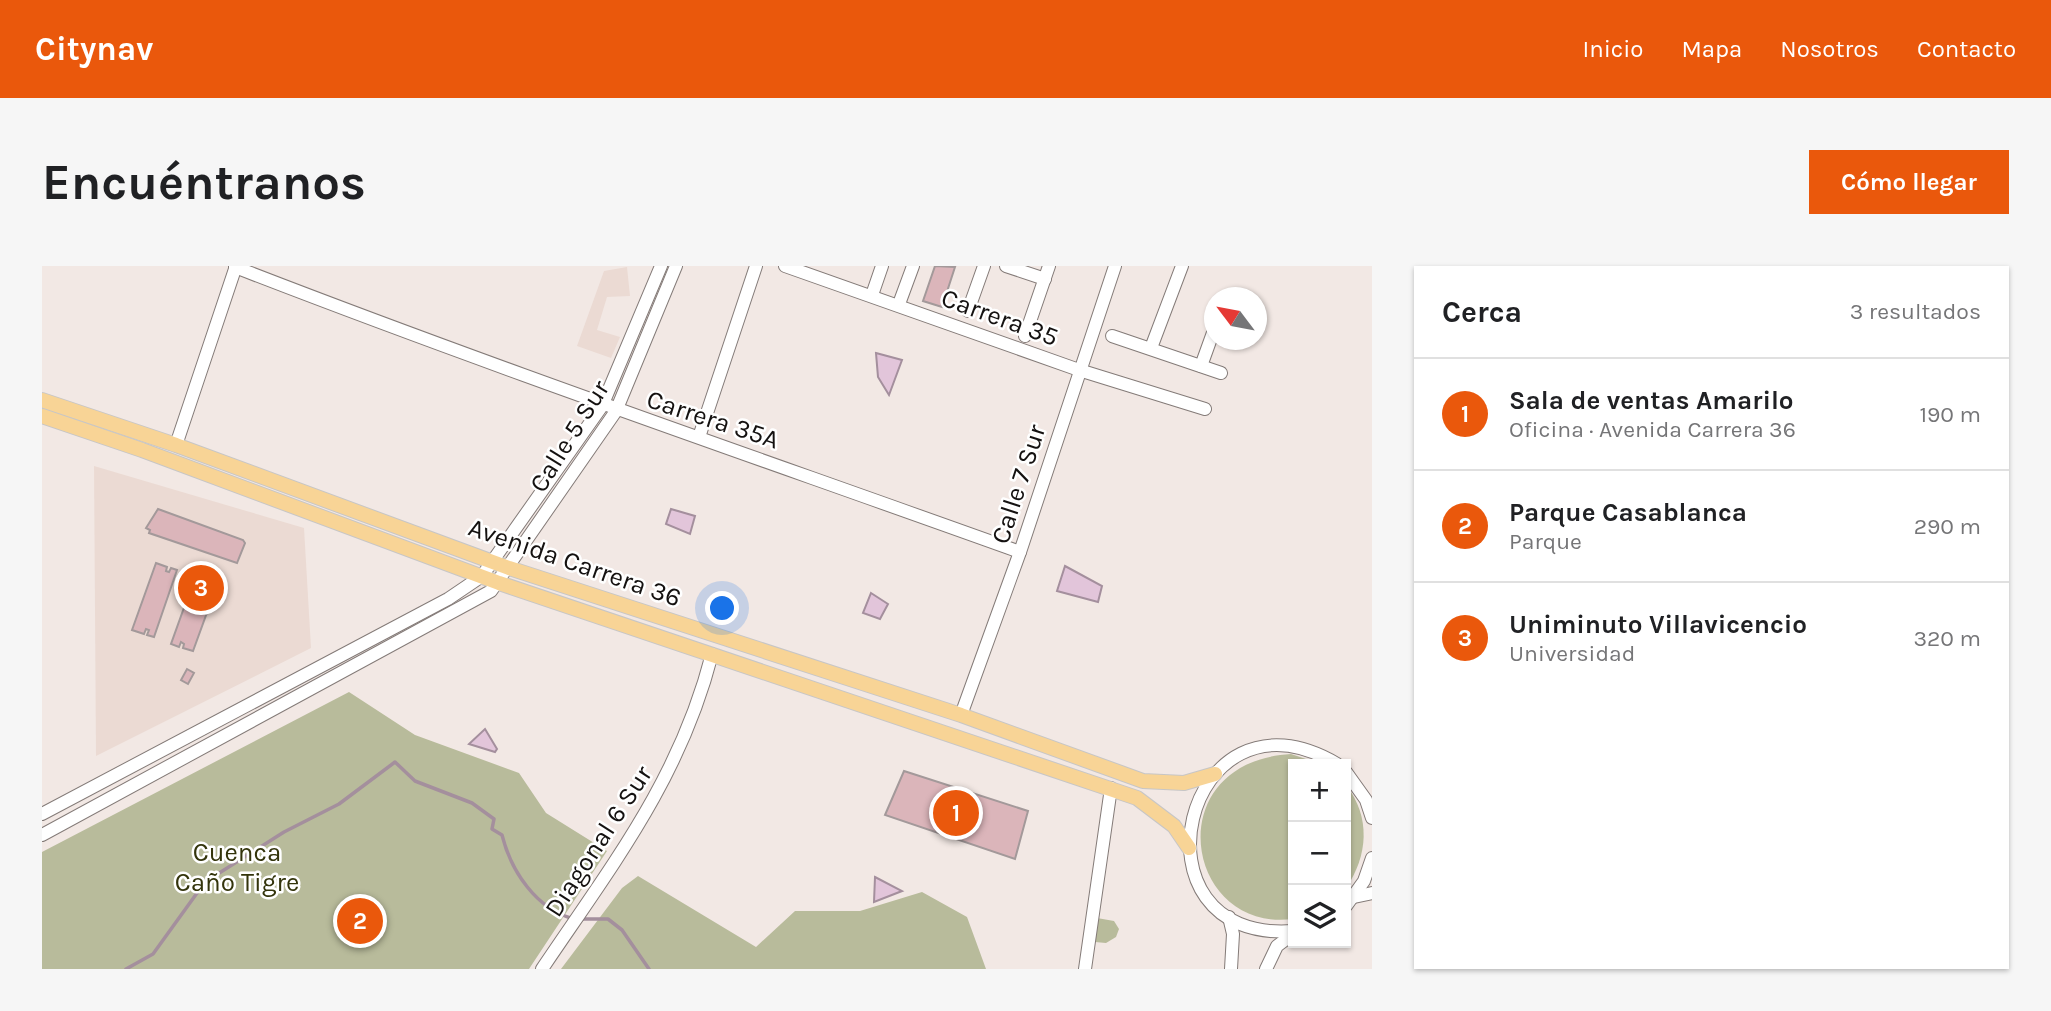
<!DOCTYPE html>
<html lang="es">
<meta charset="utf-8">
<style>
body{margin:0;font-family:Karla,sans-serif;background:#f6f6f6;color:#202124}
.controls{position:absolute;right:21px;bottom:21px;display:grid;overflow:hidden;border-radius:0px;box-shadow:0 2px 5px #0004}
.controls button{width:63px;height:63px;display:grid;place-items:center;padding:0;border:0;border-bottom:2px solid #e0e0e0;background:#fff;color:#202124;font:35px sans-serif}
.compass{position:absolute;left:1162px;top:21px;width:63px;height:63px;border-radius:50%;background:#fff;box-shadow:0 2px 5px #0004;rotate:302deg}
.you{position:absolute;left:681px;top:343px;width:24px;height:24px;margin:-18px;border:5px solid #fff;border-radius:50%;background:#1a73e8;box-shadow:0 0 0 10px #1a73e833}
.badge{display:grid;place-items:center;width:46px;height:46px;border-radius:50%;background:#ea580c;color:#fff;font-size:23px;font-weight:700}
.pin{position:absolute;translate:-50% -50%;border:4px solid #fff;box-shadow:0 2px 7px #0006}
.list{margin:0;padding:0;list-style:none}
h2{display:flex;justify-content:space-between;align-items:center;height:91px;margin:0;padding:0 28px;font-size:30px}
h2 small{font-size:23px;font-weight:400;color:#757577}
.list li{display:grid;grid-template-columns:46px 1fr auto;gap:21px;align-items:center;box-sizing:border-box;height:112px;padding:0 28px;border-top:2px solid #e0e0e0}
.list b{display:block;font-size:26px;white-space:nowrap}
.list p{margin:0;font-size:23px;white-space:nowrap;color:#757577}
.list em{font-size:23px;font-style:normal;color:#757577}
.icon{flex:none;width:38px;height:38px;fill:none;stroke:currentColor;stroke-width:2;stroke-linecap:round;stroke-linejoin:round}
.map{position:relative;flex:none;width:1330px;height:703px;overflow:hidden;border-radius:0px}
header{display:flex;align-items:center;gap:42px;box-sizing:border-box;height:98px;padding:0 35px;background:#ea580c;color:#fff}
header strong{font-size:33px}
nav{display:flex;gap:38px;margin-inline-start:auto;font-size:24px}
.intro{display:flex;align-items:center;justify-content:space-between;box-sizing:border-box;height:168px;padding:0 42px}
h1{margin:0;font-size:49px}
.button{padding:18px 32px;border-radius:0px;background:#ea580c;color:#fff;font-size:24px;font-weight:700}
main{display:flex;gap:42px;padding:0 42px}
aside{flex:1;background:#fff;border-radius:0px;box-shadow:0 2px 5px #0004}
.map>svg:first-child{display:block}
</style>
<header>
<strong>Citynav</strong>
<nav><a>Inicio</a><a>Mapa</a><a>Nosotros</a><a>Contacto</a></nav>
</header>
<div class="intro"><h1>Encuéntranos</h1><a class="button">Cómo llegar</a></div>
<main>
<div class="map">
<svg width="1330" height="703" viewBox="0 0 1330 703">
<rect width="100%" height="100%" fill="#f2e8e4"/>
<!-- built -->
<g fill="#ebdad3">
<polygon points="585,1 588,30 565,31 555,64 578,71 569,92 535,80 562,5"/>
<polygon points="52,200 262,262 269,382 54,490"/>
</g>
<!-- green -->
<g fill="#b8bb9b">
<polygon points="307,426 373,469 477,507 504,547 565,585 487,703 0,703 0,586"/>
<path d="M1249,488L1279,498H1251V653C1142,667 1115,496 1249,488Z"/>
<path d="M1304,519C1329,551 1326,590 1304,622Z"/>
<polygon points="596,610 714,681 753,645 818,645 880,626 925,651 944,703 519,703 580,622"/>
<polygon points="1055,652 1072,655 1077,663 1074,671 1064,677 1053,676"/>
</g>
<!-- water -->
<g fill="#e2c5da" stroke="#a48f9d" stroke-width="2">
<polygon points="834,87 860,94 847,129 836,111"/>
<polygon points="629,243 653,250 648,268 624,258"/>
<polygon points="1023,300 1060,320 1056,336 1015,325"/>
<polygon points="829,327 846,338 838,353 821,347"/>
<polygon points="443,463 455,483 453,486 427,478"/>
<polygon points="833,611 860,625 832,636"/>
</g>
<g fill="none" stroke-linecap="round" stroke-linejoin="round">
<!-- stream -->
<g stroke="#a48f9d" stroke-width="3.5">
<polyline points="540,653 566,653 580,664 607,703"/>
<path d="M84,703L111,688L163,616L242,566L297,538L353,496L373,515L430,537L452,553L450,563L460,569C469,605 494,643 532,653"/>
</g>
</g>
<!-- building -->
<g fill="#dbb5ba" stroke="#a3999a" stroke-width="2">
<polygon points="893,0 913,1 900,41 881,35"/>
<polygon points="116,243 201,274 203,277 195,297 107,267 108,264 104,262"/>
<polygon points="114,297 125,301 124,305 127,306 129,302 135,304 112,371 105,369 107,364 104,363 102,368 90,364"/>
<polygon points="153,311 161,317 162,314 175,319 151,385 141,382 142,378 139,376 137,381 129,378"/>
<polygon points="145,403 152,407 146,418 139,414"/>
<polygon points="862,505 986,545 973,593 843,549"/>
</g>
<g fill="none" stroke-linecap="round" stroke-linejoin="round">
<!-- minor casing -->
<g stroke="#847b78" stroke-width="14">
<g id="minor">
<polyline points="743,0 1037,104 1163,143"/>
<polyline points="964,0 1003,13"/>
<path d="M193,1C453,102 716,192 978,286"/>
<polyline points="830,29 840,0"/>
<polyline points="857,38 871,0"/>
<polyline points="926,45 942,0"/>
<polyline points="983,70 1007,0"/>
<polyline points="1070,70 1179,107"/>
<polyline points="1109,82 1140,0"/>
<polyline points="1159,100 1172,64"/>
<polyline points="657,171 714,0"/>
<polyline points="134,179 194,0"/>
<polyline points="919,449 978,286 1073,0"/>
<polyline points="1304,506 1324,534 1330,552"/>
<polyline points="0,548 406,333 440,310 560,140 619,0"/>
<polyline points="0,569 449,325 574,145 634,0"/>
<polyline points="1312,631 1330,627"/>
<polyline points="1304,640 1322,615 1330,592"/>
<polyline points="1187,651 1191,668 1189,703"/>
<path d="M1251,665C1080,678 1141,407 1295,498"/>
<path d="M500,703C570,599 638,513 670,388"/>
<polyline points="1043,703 1069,522"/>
<polyline points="1224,703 1235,680 1251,668"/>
</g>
</g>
<!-- major casing -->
<g stroke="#c7c6c6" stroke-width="16">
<g id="major">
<polyline points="0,134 134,179 467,302 919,449 1101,515 1142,517 1173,508"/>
<polyline points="0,150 100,184 457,317 1095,532 1132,560 1147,582"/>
</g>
</g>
<!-- minor -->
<use href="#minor" stroke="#fff" stroke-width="12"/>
<!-- major -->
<use href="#major" stroke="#f8d496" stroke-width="14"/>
</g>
<g text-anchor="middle" stroke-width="5" stroke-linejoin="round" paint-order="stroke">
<!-- street labels -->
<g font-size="26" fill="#141110" stroke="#fff">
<text transform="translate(958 51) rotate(20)" y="9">Carrera 35</text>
<text transform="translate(671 153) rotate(18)" y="9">Carrera 35A</text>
<text transform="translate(527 170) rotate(-58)" y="9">Calle 5 Sur</text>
<text transform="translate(976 218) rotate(-72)" y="9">Calle 7 Sur</text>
<text transform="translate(533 296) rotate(19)" y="9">Avenida Carrera 36</text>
<text transform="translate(556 575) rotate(-57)" y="9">Diagonal 6 Sur</text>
</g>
<!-- park labels -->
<g font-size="26" fill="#33340b" stroke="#fff">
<text x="195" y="595">Cuenca<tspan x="195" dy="30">Caño Tigre</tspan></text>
</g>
</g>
</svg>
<div class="controls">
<button>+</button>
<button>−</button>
<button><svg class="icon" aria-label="layers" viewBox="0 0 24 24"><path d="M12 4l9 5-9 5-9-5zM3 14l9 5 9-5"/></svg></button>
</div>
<svg class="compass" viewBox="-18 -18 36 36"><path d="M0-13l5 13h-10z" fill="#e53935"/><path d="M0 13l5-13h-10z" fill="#757577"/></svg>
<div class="you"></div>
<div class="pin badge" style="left:914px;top:547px">1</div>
<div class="pin badge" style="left:318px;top:655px">2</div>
<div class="pin badge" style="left:159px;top:322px">3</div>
</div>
<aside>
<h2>Cerca<small>3 resultados</small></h2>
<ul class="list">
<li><span class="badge">1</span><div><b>Sala de ventas Amarilo</b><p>Oficina · Avenida Carrera 36</p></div><em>190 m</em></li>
<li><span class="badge">2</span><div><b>Parque Casablanca</b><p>Parque</p></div><em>290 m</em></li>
<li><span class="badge">3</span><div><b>Uniminuto Villavicencio</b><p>Universidad</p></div><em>320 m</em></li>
</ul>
</aside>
</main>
